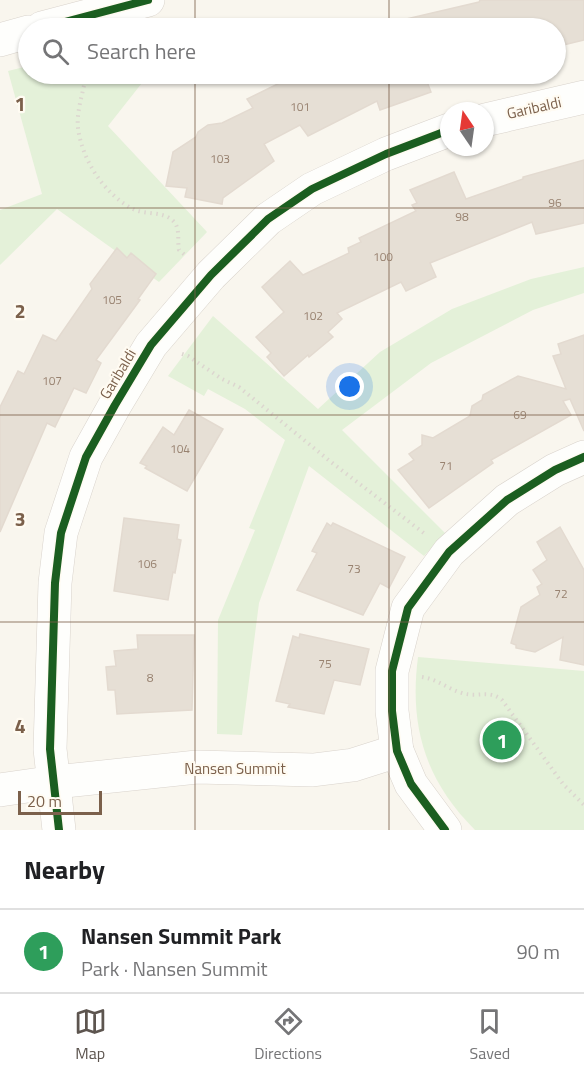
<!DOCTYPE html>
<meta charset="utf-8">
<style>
body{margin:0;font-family:"Titillium Web",sans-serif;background:#f6f6f6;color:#202124}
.compass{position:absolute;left:440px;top:102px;width:54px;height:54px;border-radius:50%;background:#fff;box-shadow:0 2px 4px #0004;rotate:347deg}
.scale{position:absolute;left:18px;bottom:15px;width:84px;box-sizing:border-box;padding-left:6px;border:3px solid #7b604b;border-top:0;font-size:16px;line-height:21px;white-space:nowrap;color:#7b604b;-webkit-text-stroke:4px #fffbf2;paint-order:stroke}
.you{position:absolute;left:350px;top:387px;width:21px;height:21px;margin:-15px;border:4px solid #fff;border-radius:50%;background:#1a73e8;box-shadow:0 0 0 9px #1a73e833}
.badge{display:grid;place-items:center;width:39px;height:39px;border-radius:50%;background:#5d554f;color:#fff;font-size:20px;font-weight:700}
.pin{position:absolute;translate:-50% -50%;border:3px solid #fff;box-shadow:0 2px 6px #0006}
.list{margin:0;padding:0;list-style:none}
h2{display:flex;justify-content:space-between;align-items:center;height:78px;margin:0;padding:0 24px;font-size:26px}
h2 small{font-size:20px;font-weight:400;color:#757577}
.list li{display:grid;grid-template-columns:39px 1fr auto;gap:18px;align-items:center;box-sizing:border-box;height:84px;padding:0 24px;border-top:2px solid #e0e0e0}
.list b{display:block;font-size:22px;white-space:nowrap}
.list p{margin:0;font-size:20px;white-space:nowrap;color:#757577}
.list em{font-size:20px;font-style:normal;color:#757577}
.icon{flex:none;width:33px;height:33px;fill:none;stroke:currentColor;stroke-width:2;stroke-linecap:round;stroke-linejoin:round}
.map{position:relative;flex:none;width:584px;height:830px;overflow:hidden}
.search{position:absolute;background:#fff;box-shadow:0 2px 4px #0004;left:18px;right:18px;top:18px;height:66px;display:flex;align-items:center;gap:15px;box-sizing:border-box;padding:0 21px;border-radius:33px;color:#757577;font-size:22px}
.sheet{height:162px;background:#fff}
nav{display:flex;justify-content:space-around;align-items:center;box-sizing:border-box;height:84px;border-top:2px solid #e0e0e0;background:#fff;font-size:16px;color:#757577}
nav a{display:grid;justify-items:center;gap:3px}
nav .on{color:#5d554f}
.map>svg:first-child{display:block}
</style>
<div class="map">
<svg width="584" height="830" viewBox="0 0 584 830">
<rect width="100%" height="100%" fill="#f9f6ee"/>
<!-- green -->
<g fill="#e4f1d9">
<polygon points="28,66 28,74 149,74 108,126 207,232 159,282 57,209 0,265 0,210 42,194 8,71"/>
<polygon points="584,267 584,293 533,310 431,363 342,430 445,533 424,556 309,466 259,603 242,735 217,734 218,620 255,530 249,528 285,440 245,409 208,389 204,396 168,376 213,316 318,409 380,352 452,309 531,279"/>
<path d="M418,657L584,671V830H475C425,780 409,726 418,657Z"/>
</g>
<!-- building -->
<g fill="#e6dfd5" stroke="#e3dad0" stroke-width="1.5">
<polygon points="480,0 584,0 584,40 555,47 555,28 407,28 406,19 479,2"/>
<polygon points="298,74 424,74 431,92 380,110 377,101 308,136 300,125 264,144 274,161 223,198 222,204 185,197 187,188 166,186 173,152 196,137 198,132 208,125 222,123 253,108 247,99"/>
<polygon points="584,160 584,223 536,234 532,222 430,263 436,277 406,291 401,282 337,313 342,319 328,332 333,337 309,357 308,355 284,376 267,357 271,353 256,337 284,312 262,287 290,261 303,275 349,253 348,248 361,242 359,238 416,211 412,205 417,203 410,190 454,172 466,199 523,179 523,177"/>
<polygon points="117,248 127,258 131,253 156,274 138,299 140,300 96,360 101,363 86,393 74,388 55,427 47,423 0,532 0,407 18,371 24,374 43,335 56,341 92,289 90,284"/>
<polygon points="584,335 584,431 570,399 563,401 571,415 491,460 493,463 429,508 398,470 414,460 409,454 422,445 422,435 433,438 470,416 472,406 482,400 483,395 518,376 566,389 553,356 561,354 558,344"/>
<polygon points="189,410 223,429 187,491 145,468 147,466 140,463 163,427 174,435"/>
<polygon points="124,518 179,525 177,539 181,540 175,573 173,572 168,600 114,591"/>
<polygon points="327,523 331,526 333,523 405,557 389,588 380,583 363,615 297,590 317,553 312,551"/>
<polygon points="560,527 584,570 584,665 560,660 563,637 535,652 516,648 516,645 511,643 521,607 540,595 537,587 542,584 533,570 547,560 537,542"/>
<polygon points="300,634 369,649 360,685 334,680 324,714 288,707 290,704 276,701 293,636 299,638"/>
<polygon points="137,635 194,635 192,710 117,714 115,690 108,690 106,667 116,666 114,651 138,649"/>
</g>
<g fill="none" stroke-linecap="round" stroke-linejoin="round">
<!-- minor casing -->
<g stroke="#d9d3cc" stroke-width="34">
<g id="minor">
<polyline points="42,28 148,0"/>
<polyline points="0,40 28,32"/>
<polyline points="485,120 584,97"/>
<polyline points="0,790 55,782 197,767 313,770 353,765 397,751"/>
<polyline points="59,830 50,749 55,583 61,533 86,457 115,405 151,345 211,275 268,219 312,189 386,154 449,130"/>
<polyline points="445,830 411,784 397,751 392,711 392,671 408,608 449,552 507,500 555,470 584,457"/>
</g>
</g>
<!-- path -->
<g stroke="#dcd6cf" stroke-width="4" stroke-dasharray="1.5 4.5" stroke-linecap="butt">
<path d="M86,74C84,91 76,111 78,128C82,160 104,194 133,209C145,215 162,211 172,220C181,227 177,240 179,250L186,256"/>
<polyline points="182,354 188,356 222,379 239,387 331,462 425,534"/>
<path d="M422,677C437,679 448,689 462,693C478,698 488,689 502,700L563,784L584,805"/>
</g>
<!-- minor -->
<use href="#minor" stroke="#fefefc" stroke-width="33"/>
<!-- cycleway casing -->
<g stroke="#fffbf2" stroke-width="11">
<g id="cycleway">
<polyline points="42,28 148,0"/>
<polyline points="59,830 50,749 55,583 61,533 86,457 115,405 151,345 211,275 268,219 312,189 386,154 449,130"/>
<polyline points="445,830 411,784 397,751 392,711 392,671 408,608 449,552 507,500 555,470 584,457"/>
</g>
</g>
<!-- cycleway -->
<use href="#cycleway" stroke="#1b5e20" stroke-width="8"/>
</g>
<!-- grid -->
<path fill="none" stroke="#7b604b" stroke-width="1.5" stroke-opacity="0.55" d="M195,0V28M389,0V28M195,74V830M389,74V830M0,208H584M0,415H584M0,622H584"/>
<g text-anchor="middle" stroke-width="4.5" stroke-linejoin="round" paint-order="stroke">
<!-- number labels -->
<g font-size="12" fill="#988270">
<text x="300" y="111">101</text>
<text x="220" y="163">103</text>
<text x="555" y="207">96</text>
<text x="462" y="221">98</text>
<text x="383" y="261">100</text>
<text x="112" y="304">105</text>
<text x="313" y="320">102</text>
<text x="52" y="385">107</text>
<text x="520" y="419">69</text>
<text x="180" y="453">104</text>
<text x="446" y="470">71</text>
<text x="147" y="568">106</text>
<text x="354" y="573">73</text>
<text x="561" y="598">72</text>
<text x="325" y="668">75</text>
<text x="150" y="682">8</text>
</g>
<!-- street labels -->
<g font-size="15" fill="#7b604b" stroke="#fffbf2">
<text transform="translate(534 108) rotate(-13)" y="5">Garibaldi</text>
<text transform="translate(118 374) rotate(-59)" y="5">Garibaldi</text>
<text x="235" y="774">Nansen Summit</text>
</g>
</g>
<g font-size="20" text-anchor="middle" font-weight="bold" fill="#7b604b" stroke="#fffbf2" stroke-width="4.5" stroke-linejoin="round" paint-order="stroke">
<text x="20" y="111">1</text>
<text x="20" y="318">2</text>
<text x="20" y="526">3</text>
<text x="20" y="733">4</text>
</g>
</svg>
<svg class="compass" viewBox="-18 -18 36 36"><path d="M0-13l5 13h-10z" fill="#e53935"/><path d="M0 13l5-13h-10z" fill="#757577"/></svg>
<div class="scale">20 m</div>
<div class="you"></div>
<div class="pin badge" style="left:502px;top:740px;background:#2e9e5b">1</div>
<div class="search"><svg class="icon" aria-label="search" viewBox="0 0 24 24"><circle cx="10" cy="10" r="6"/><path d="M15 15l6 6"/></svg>Search here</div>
</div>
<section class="sheet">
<h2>Nearby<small></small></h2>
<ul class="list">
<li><span class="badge" style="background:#2e9e5b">1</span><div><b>Nansen Summit Park</b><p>Park · Nansen Summit</p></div><em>90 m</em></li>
</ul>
</section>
<nav>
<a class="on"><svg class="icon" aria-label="map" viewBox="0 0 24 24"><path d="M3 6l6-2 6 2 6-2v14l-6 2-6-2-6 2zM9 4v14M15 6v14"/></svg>Map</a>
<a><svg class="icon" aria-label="directions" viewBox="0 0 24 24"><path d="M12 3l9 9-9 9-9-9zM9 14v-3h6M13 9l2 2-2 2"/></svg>Directions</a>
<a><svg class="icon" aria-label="saved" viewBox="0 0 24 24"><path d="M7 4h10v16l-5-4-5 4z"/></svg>Saved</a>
</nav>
